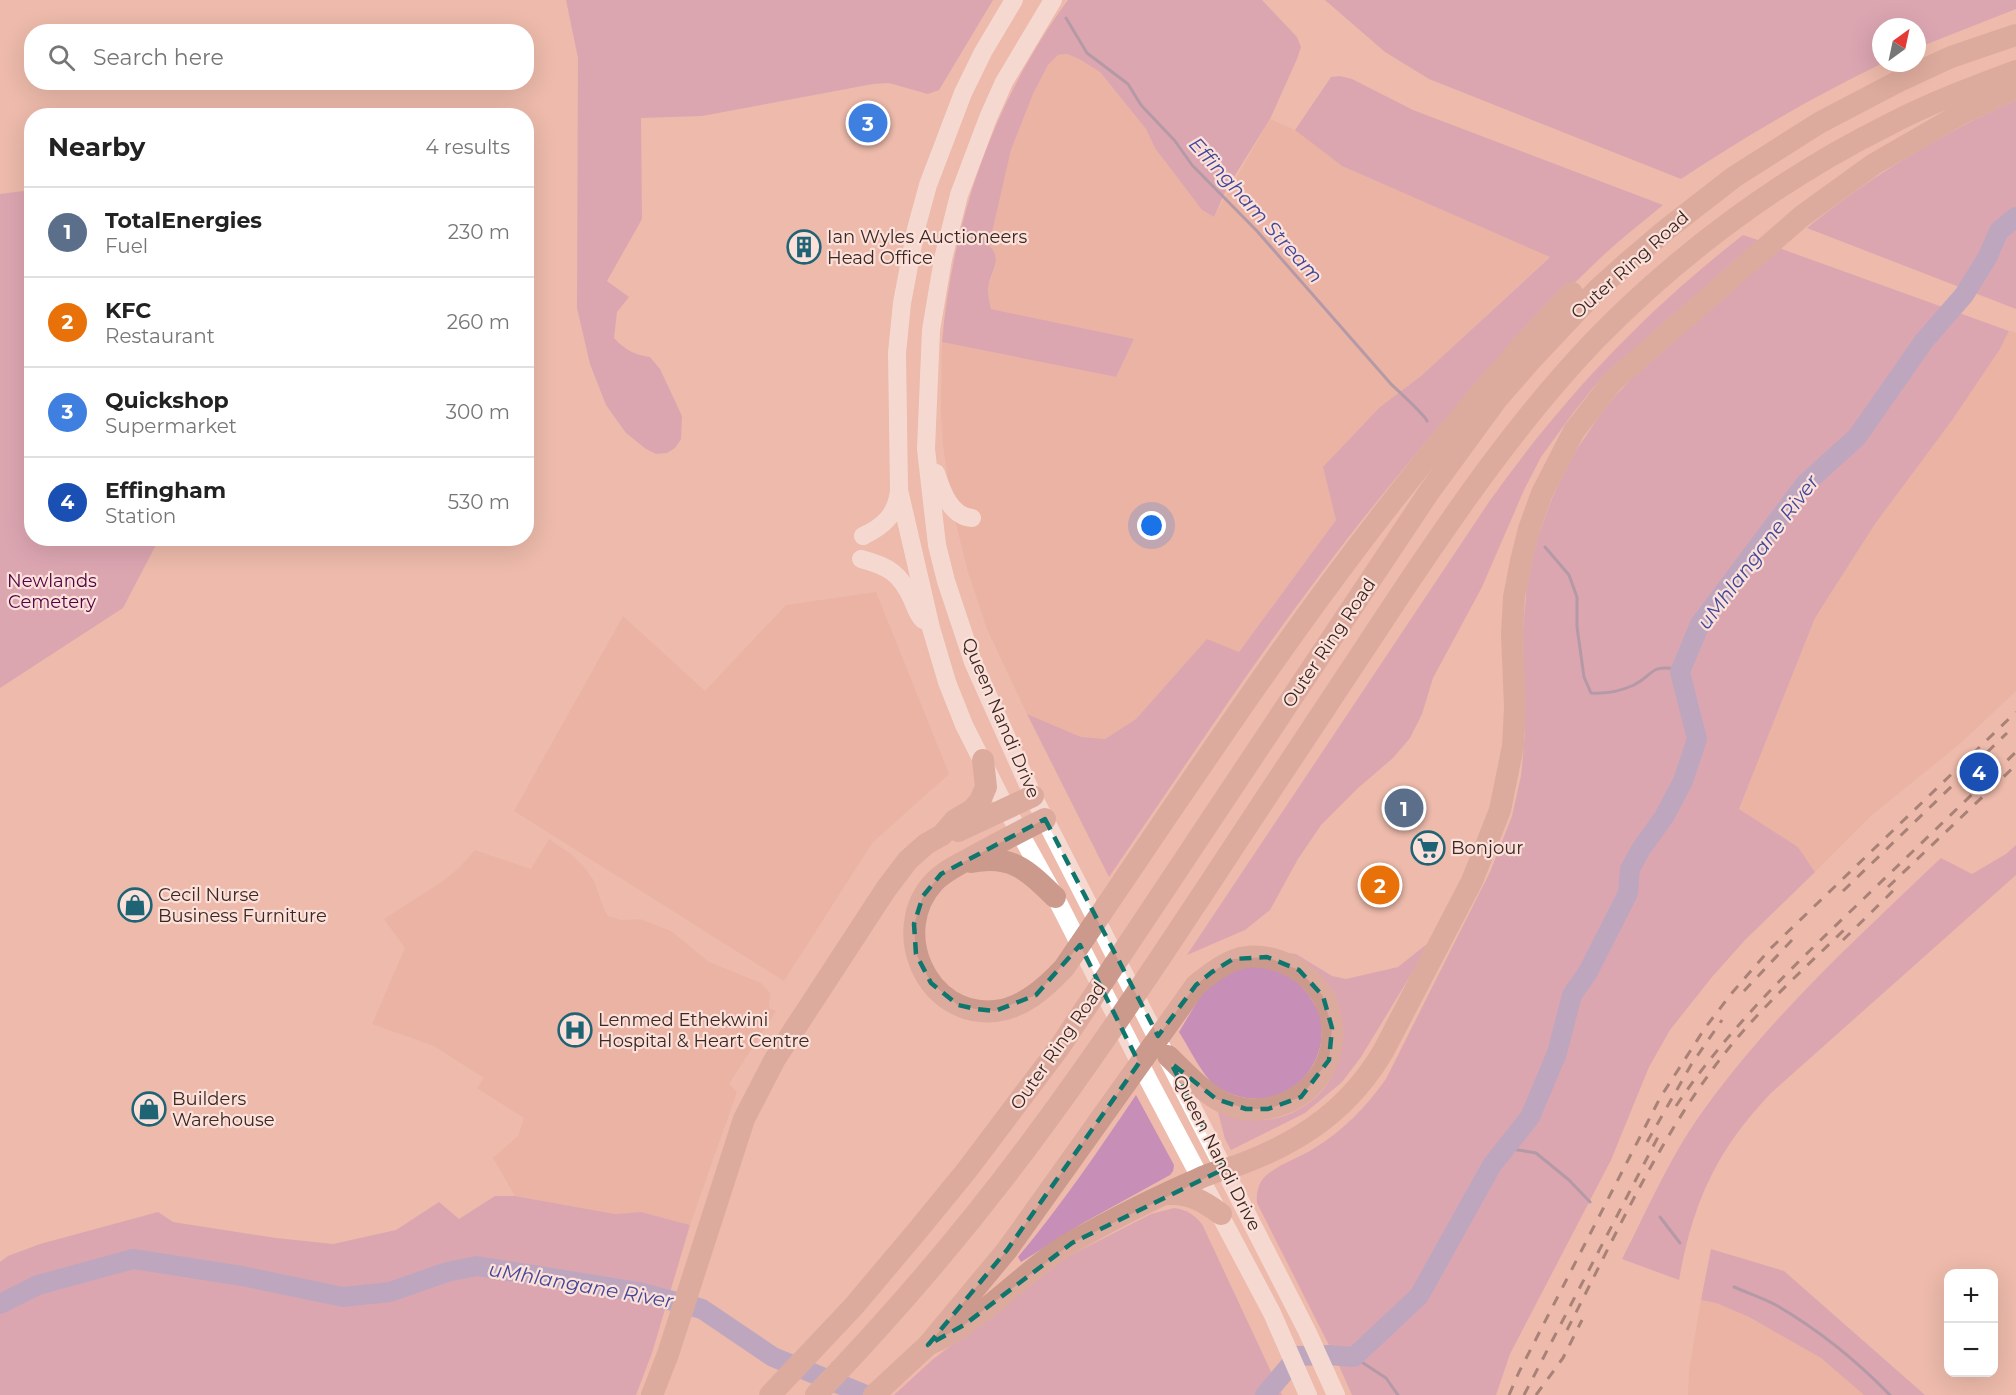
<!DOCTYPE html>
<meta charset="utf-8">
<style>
body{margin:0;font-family:Montserrat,sans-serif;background:#f2f2f2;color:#222}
.controls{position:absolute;right:18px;bottom:18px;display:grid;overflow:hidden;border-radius:12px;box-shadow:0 6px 24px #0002}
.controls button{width:54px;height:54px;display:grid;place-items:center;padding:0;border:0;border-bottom:2px solid #e0e0e0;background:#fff;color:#222;font:30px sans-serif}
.compass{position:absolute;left:1872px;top:18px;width:54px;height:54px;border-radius:50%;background:#fff;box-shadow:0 6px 24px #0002;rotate:33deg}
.you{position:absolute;left:1152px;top:526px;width:21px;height:21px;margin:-15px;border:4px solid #fff;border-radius:50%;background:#1a73e8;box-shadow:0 0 0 9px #1a73e833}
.badge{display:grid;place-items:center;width:39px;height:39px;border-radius:50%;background:#1a73e8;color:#fff;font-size:20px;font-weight:700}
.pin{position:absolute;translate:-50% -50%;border:3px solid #fff;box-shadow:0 2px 6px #0006}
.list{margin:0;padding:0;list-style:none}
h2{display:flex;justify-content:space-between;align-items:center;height:78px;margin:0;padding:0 24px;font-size:26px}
h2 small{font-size:20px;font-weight:400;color:#767676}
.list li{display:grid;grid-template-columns:39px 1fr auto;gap:18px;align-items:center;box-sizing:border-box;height:90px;padding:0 24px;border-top:2px solid #e0e0e0}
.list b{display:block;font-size:22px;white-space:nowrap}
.list p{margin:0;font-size:20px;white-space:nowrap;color:#767676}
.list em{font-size:20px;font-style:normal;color:#767676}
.icon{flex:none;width:33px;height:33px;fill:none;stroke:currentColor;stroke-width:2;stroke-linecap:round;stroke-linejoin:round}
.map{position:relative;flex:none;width:2016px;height:1395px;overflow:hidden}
.search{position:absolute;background:#fff;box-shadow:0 6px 24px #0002;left:24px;top:24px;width:510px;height:66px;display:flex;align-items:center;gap:15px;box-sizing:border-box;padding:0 21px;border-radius:24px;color:#767676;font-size:22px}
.panel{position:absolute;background:#fff;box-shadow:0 6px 24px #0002;left:24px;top:108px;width:510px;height:438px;border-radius:24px}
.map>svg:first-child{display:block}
</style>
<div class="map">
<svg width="2016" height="1395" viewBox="0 0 2016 1395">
<rect width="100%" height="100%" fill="#edbaab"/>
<!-- built -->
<g fill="#e7ac9c">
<polygon points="1067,54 1079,59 1100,72 1146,129 1156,148 1202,210 1214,217 1270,119 1295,130 1342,166 1550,256 1421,376 1380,407 1336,520 1239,652 1207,640 1136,719 1105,739 1081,737 1027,714 987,629 967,569 952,507 943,445 941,413 942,342 1115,377 1134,340 991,309 987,288 996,266 988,245 1011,150 1033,94 1048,65 1058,55"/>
<polygon points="2009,331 2016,333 2016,691 1962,742 1871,816 1815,872 1798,847 1739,809 1815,618 1875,524 1953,419 2000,349"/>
<polygon points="876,592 949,774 872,843 784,981 514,811 623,616 705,691 786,605"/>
<polygon points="549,839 571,854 585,868 594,881 604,909 608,916 621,920 640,919 671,931 709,962 761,983 770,993 769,1008 776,1011 729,1084 737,1092 690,1225 641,1212 615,1214 515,1196 493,1158 518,1136 524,1118 477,1088 484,1078 434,1046 372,1024 405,948 384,919 440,883 458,869 475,850 531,869"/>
<polygon points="1701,1300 1716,1303 1749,1317 1822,1358 1864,1395 1688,1395 1689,1371"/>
</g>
<!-- green -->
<g fill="#c78eb8">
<path d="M566,0H993L939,90L928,94L889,83L873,84L702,116L641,118L642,219L607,281L629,297L617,312L614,338C624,349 634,355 650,357L660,369L682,416L681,439L675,448L667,453L656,454L646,449L626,433L606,405L590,364L577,308L578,58Z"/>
<path d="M1068,0H1262L1297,37L1301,47L1297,59L1270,119L1227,188L1214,217L1202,210L1155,148L1146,129L1100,72L1079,59L1067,54L1058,55L1048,65L1033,94L1011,150L989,245C1005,262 988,273 988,290C988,296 990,303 991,309L1134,339L1116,377L942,342C953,218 994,101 1068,0Z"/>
<path d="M1325,0H2016V9L1917,48V27H1881V63H1883C1812,97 1746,136 1681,179L1429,79L1385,52Z"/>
<path d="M1340,76L1352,79L1413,110L1663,205C1639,225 1613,245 1591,267C1491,363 1399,469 1316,580C1243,677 1177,778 1109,877L1027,714L1081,737L1105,739L1136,719L1207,639L1239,652L1336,520L1323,467L1380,407L1421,376L1550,257L1342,166L1295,130L1331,77Z"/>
<path d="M2016,100V309L1807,228C1871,176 1941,134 2016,100Z"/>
<polygon points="31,190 32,538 159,539 123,608 0,688 0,194"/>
<path d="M1743,235L1761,241L1619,362L1593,388L1573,413L1541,457L1524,490L1482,587L1433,678L1422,714L1410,738L1393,758L1358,788L1321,825L1298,859L1270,910L1245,930L1187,955L1489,502C1562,399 1643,313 1743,235Z"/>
<path d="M1779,248L2009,331L2000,349L1953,419L1875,524L1815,618L1739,809L1798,847L1815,872L1745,940L1712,977L1670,1030L1649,1067L1611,1160L1510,1354L1496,1395H1352L1336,1359L1257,1203C1256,1192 1259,1180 1268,1174C1281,1163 1299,1158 1313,1149C1343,1131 1366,1107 1386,1079L1490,872L1512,816L1521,776L1525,734L1523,631L1527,584L1537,539L1553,496L1575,452L1602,412L1618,393L1635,375Z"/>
<path d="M2016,845V875L1771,1093C1716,1151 1693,1202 1679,1280L1622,1259C1648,1209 1670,1156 1703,1111C1771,1016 1857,938 1941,858L1972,874L2006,854Z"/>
<path d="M1432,940L1361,1057L1342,1082L1305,1113L1231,1150L1225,1139L1218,1112C1230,1115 1243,1120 1255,1120C1289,1122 1325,1099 1336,1067C1339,1059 1340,1051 1342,1044L1279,952L1296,954L1332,976L1346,979L1398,967Z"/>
<path d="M1254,966C1262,968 1272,969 1281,971C1292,976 1305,988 1311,999C1314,1004 1318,1009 1320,1015C1322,1023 1322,1034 1321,1042C1312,1093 1257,1115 1215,1085C1204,1078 1187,1044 1179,1032L1203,992L1225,973Z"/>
<path d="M1136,1095L1174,1165L1173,1171L1170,1175L1083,1223L1021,1262L1018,1257C1061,1206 1098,1151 1136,1095Z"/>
<polygon points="495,1196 515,1196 615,1214 641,1212 690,1225 652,1353 636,1395 0,1395 0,1262 8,1256 40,1244 158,1212 173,1222 276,1238 333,1244 396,1230 439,1202 459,1219"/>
<path d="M1174,1208C1187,1210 1193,1214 1202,1224L1282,1395H894L932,1360L1067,1257L1151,1214Z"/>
<polygon points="1711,1249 1784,1271 1925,1395 1864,1395 1821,1358 1749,1317 1716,1303 1701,1300"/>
</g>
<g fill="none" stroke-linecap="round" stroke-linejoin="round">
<!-- stream -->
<g stroke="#70729f" stroke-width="3">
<path d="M1066,18L1087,53L1128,84L1141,105L1175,141L1192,165L1257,231L1391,384C1398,391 1425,415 1427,421"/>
<path d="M1545,547L1569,575L1577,597V627L1584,677L1591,693C1606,694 1621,691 1634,685C1656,674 1647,665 1678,669L1684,686"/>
<polyline points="1495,1161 1512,1149 1536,1153 1569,1180 1590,1202"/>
<polyline points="1660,1217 1680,1243"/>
<path d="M1734,1287C1748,1293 1763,1298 1776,1305C1819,1330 1856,1360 1890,1395"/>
<polyline points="1354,1357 1386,1378 1398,1395"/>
</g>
<!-- river -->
<g stroke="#8691d4" stroke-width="20">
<polyline points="0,1304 38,1285 133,1259 242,1276 343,1297 390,1292 447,1272 477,1266 639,1292 702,1309 773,1357 866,1395"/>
<polyline points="1265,1395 1298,1356 1328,1355 1354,1357 1419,1296 1492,1165 1530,1117 1557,1053 1572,995 1588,972 1628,893 1630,869 1641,849 1664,817 1683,781 1697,739 1680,672 1700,624 1805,484 1857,437 1924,341 1964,295 1987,258 1999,231 2016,217"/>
</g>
<!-- secondary -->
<g stroke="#fff" stroke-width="18">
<polyline points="1014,0 983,52 963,93 928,185 916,229 902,303 897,353 899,490 931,628 947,682 964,725 1006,808 1059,904 1149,1081 1272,1313 1308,1395"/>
<polyline points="1053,0 1004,82 988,118 959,195 943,259 931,330 926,449 937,545 946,581 973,662 1033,796 1307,1331 1336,1395"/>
<path d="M936,473C942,491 950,516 972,518"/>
<path d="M863,536C884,526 896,515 899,491"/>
<path d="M861,559C888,566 900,573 912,599C915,606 917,614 923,620"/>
</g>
<!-- highway -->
<g stroke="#cb9a8d" stroke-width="22">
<path d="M1045,819C1022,830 999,843 976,855C962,863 945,870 934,882C889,930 926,1018 995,1011C1023,1008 1045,988 1064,968C1183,794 1298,616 1431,453C1476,398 1522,343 1572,293"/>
<polyline points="958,831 1033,796"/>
<path d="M971,862C1012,854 1027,870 1055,897"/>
<path d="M1168,1194C1190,1193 1203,1201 1221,1214"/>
<path d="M928,1345C982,1322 1021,1272 1072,1242C1113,1219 1156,1197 1198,1179C1212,1172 1227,1169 1241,1164C1303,1141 1351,1107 1384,1050L1472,881L1500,810L1513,746L1515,707L1512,635L1514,597L1521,561L1529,529L1542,493L1574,431L1613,381L1802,216L1874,164L1959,115L2016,88"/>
<polyline points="652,1395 668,1354 744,1119 775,1059 886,889 908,860 926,844 942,835 955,820 972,810 980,801 986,787 983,760"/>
<polyline points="770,1395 854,1306 918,1230 967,1170 1059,1048 1429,492 1497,399 1531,360 1597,290 1627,263 1667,229 1734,177 1819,123 1899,81 1951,57 2016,35"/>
<path d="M816,1395C896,1312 972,1223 1040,1130C1125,1015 1202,894 1281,775C1321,714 1362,653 1402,592C1461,504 1522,416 1596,339C1680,253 1782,177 1890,124C1930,103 1973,87 2016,71"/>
<path d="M874,1395L928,1345L1007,1250L1196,985C1224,962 1245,948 1282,962C1352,989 1348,1085 1277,1106C1263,1110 1247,1111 1232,1106C1207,1098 1187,1074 1168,1056"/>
</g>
<!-- rail -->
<g stroke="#573f38" stroke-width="3" stroke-dasharray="10 10" stroke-linecap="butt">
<polyline points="1888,887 2016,765"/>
<polyline points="1843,891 2007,733"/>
<polyline points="1843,940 1900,884"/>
<polyline points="1744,991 1793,939"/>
<path d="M1676,1106C1727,1030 1789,970 1855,907C1909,855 1962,804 2016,752"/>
<polyline points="1647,1142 1691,1065 1722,1020"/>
<path d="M1567,1330C1617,1233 1663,1128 1733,1043C1767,1002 1807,966 1845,929"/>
<polyline points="1509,1395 1519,1372 1660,1098 1705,1028 1731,994 1770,949 2016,712"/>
<polyline points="1524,1395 1659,1135"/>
<polyline points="1536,1395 1563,1358 1582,1320"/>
</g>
</g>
<!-- marked area -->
<path d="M0 0H2016V1395H0ZM1045,819L1158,1036L1196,985L1212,972L1233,959L1267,957L1299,970L1323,996L1332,1028L1329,1060L1301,1097L1268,1109H1246L1216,1099L1171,1063L1224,1169L1072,1243L964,1325L928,1345L1007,1250L1139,1063L1080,945L1036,995L995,1011L976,1009L958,1005L931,983L916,954L914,924L923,896L941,874Z" fill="#edbaab" fill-opacity=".55" fill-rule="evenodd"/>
<path fill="none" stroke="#0f766e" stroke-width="4.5" stroke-dasharray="12 8" stroke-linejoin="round" d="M1045,819L1158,1036L1196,985L1212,972L1233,959L1267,957L1299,970L1323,996L1332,1028L1329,1060L1301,1097L1268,1109H1246L1216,1099L1171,1063L1224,1169L1072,1243L964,1325L928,1345L1007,1250L1139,1063L1080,945L1036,995L995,1011L976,1009L958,1005L931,983L916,954L914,924L923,896L941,874Z"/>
<!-- icons -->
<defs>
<g id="building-ring" transform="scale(1.725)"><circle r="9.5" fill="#fce1da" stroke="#1e6475" stroke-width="1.5"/><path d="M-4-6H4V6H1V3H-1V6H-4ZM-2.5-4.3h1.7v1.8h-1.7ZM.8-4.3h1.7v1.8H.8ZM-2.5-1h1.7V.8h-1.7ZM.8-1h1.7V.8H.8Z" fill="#1e6475"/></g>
<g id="supermarket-ring" transform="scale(1.725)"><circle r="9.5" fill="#fce1da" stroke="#1e6475" stroke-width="1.5"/><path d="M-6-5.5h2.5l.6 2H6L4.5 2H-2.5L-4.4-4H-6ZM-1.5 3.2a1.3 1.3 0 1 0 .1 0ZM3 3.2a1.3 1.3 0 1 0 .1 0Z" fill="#1e6475"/></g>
<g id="shop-ring" transform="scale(1.725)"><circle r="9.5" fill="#fce1da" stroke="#1e6475" stroke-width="1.5"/><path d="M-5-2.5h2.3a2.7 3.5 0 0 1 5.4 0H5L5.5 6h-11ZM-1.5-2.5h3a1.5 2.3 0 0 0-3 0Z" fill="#1e6475"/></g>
<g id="hospital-ring" transform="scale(1.725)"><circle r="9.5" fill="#fce1da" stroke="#1e6475" stroke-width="1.5"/><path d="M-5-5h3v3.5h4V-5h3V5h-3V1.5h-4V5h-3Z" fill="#1e6475"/></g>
</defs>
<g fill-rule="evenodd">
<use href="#building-ring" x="804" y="247"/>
<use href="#supermarket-ring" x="1428" y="848"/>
<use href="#shop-ring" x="135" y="905"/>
<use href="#hospital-ring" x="575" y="1030"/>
<use href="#shop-ring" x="149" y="1109"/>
</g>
<g text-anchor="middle" stroke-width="4.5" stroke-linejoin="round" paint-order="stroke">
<!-- poi labels -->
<g font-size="18" fill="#3b2822" stroke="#fce1da" text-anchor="start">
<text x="827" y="243">Ian Wyles Auctioneers<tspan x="827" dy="21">Head Office</tspan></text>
<text x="1451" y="854">Bonjour</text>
<text x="158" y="901">Cecil Nurse<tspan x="158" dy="21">Business Furniture</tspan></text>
<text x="598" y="1026">Lenmed Ethekwini<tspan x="598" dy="21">Hospital &amp; Heart Centre</tspan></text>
<text x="172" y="1105">Builders<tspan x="172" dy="21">Warehouse</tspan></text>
</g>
<!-- street labels -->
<g font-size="18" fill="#3b2822" stroke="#fce1da">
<text transform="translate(1630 265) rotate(-42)" y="6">Outer Ring Road</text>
<text transform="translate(1329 643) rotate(-56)" y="6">Outer Ring Road</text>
<text transform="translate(1001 718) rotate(67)" y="6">Queen Nandi Drive</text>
<text transform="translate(1058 1046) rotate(-55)" y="6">Outer Ring Road</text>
<text transform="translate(1217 1153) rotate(63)" y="6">Queen Nandi Drive</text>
</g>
<!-- park labels -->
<g font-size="18" fill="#510145" stroke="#fce1da">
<text x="52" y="587">Newlands<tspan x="52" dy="21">Cemetery</tspan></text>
</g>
<!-- water labels -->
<g font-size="20" font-style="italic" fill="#424899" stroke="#fce1da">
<text transform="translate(1256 210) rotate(48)" y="7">Effingham Stream</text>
<text transform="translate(1758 552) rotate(-53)" y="7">uMhlangane River</text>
<text transform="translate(581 1285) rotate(10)" y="7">uMhlangane River</text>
</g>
</g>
</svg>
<div class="controls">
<button>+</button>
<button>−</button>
</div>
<svg class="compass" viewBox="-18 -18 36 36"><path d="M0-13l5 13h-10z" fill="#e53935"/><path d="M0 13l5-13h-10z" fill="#767676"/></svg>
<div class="you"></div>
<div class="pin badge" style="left:1404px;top:808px;background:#5c6f8a">1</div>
<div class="pin badge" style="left:1380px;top:885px;background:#e8710a">2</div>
<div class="pin badge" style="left:868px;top:123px;background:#3f7fe0">3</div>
<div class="pin badge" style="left:1979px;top:772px;background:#1a4fb4">4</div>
<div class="search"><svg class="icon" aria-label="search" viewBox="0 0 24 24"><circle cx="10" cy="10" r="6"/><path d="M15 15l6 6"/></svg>Search here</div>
<section class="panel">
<h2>Nearby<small>4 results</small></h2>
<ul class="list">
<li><span class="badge" style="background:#5c6f8a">1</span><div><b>TotalEnergies</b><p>Fuel</p></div><em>230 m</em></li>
<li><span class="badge" style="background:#e8710a">2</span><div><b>KFC</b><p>Restaurant</p></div><em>260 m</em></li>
<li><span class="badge" style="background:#3f7fe0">3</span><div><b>Quickshop</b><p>Supermarket</p></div><em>300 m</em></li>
<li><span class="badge" style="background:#1a4fb4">4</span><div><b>Effingham</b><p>Station</p></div><em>530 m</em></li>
</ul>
</section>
</div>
